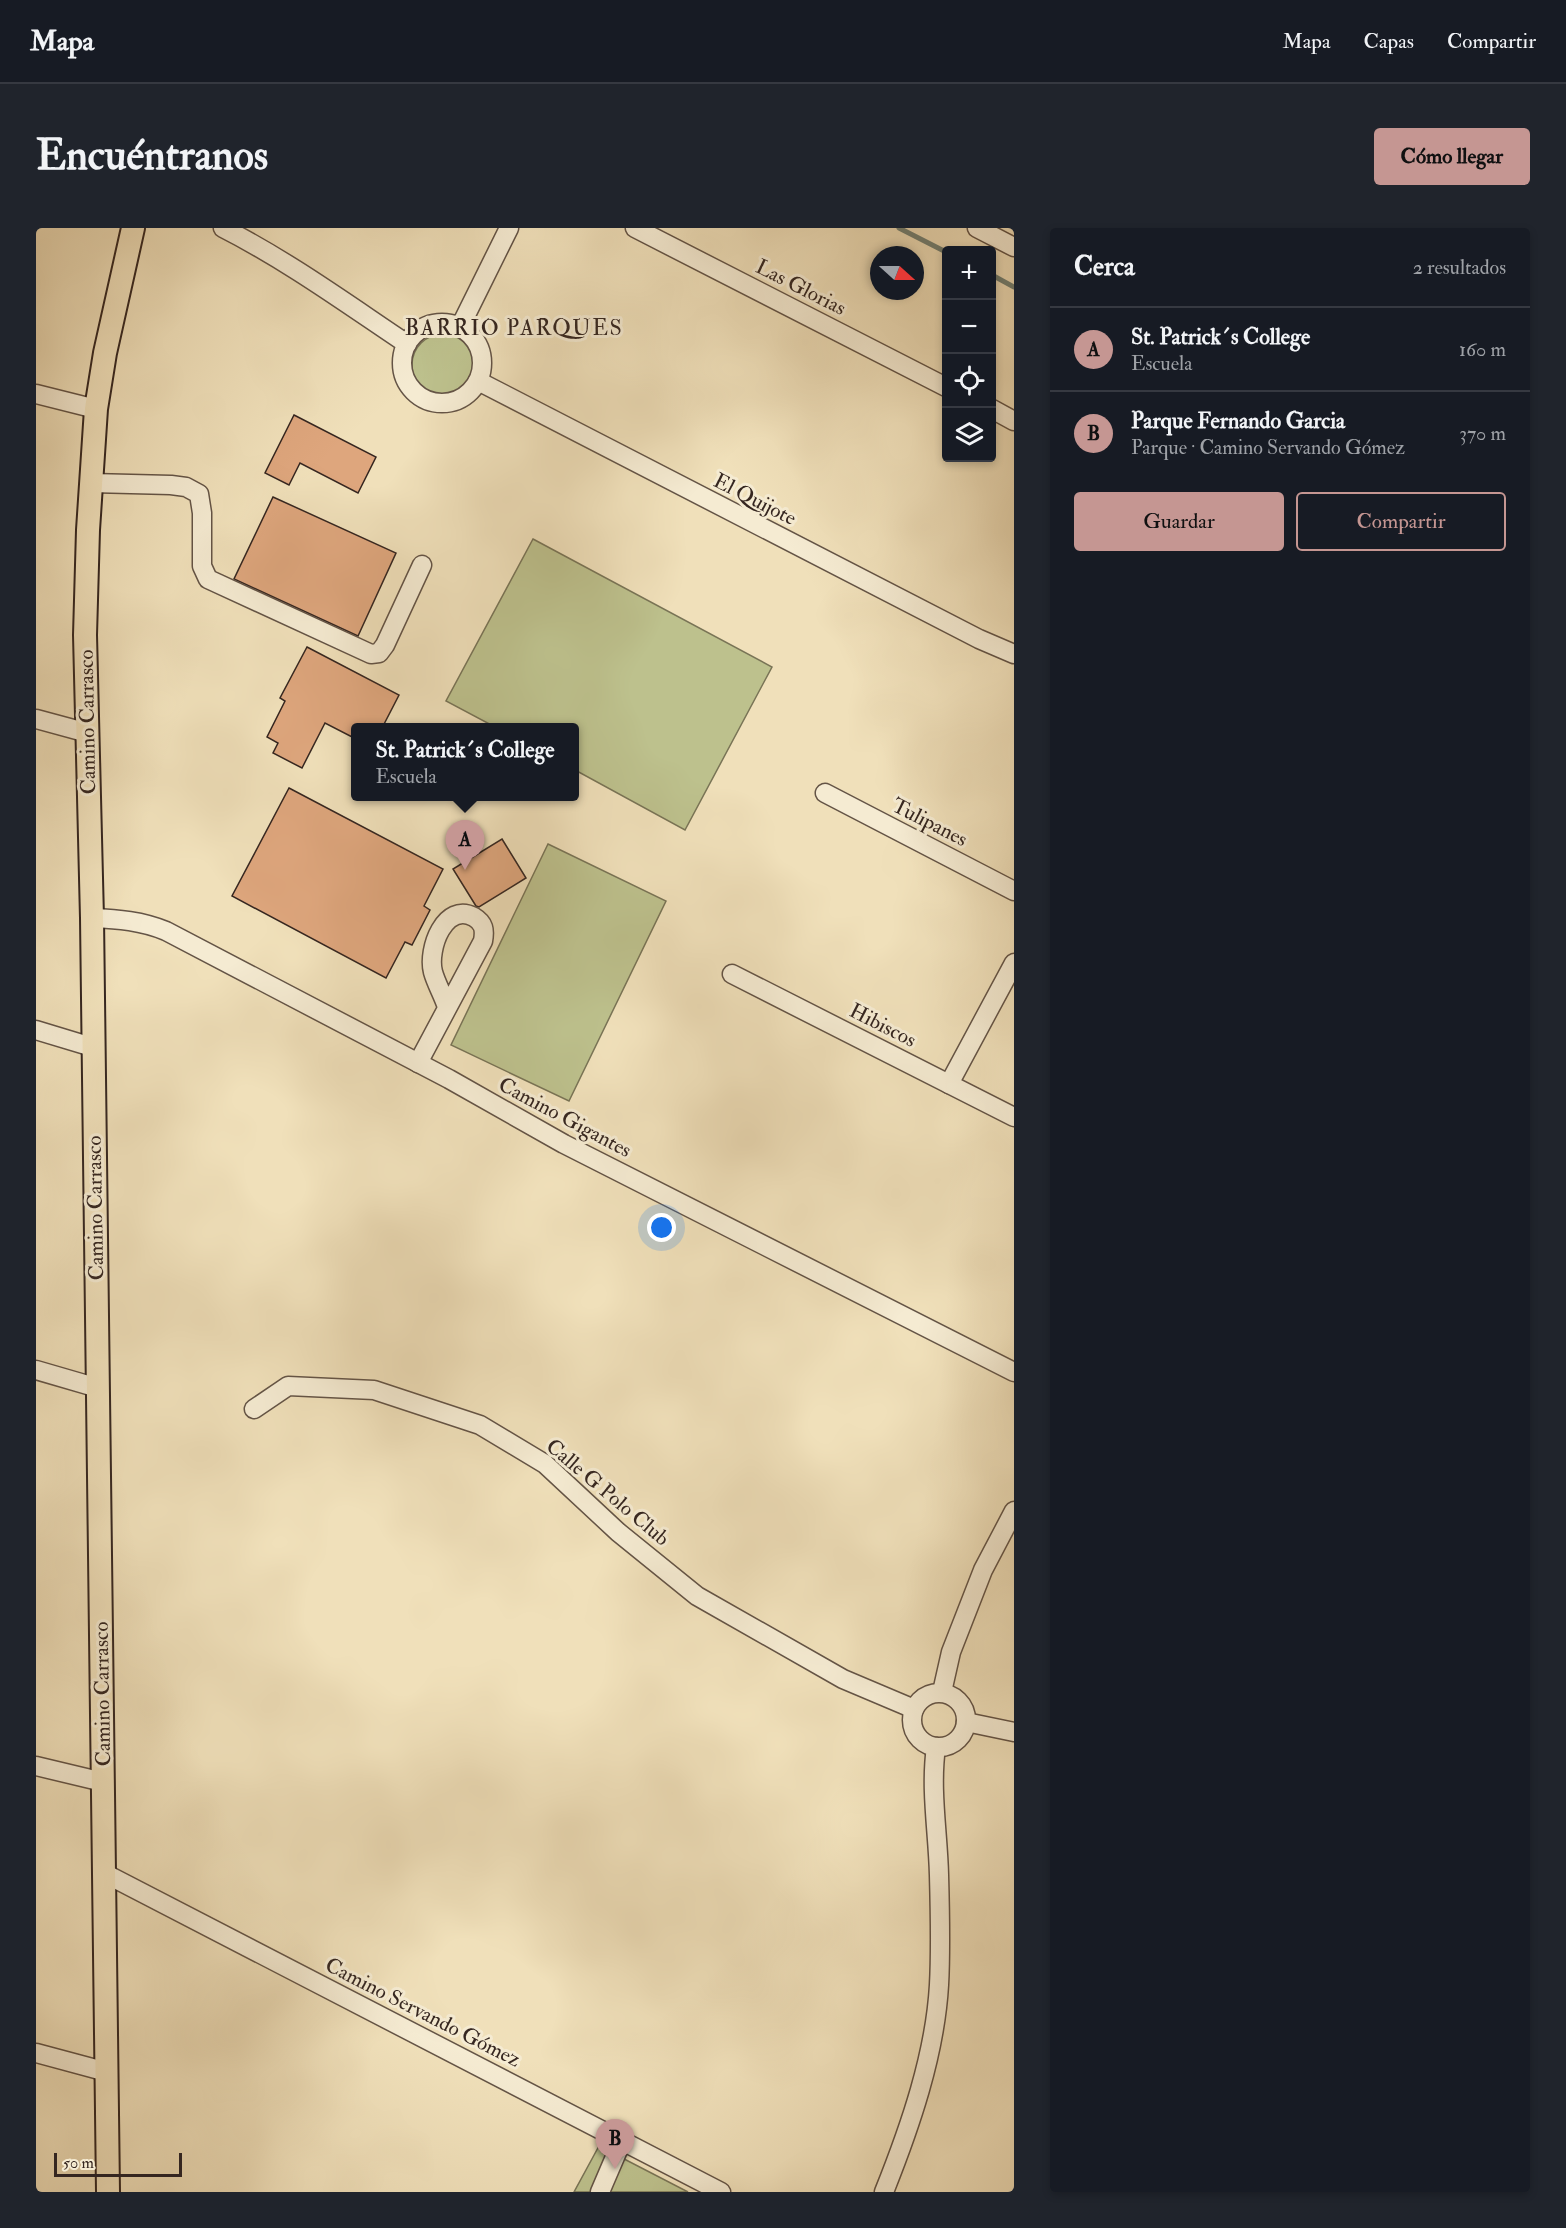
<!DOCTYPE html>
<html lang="es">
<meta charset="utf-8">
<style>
body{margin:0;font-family:"IM FELL Double Pica",serif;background:#20242c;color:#f1f3f6}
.controls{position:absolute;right:18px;top:18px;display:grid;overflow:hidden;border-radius:6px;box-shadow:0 3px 9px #0003}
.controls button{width:54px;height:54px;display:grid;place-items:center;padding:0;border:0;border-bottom:2px solid #363941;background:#171b24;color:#f1f3f6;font:30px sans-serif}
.compass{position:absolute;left:834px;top:18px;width:54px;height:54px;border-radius:50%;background:#171b24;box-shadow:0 3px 9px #0003;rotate:111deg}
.scale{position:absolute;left:18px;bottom:15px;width:128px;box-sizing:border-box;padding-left:6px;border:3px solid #352620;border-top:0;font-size:16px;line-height:21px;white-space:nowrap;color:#352620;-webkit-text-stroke:4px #f5ebd2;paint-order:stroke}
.you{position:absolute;left:626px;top:1000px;width:21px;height:21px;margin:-15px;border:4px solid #fff;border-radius:50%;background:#1a73e8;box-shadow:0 0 0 9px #1a73e833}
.badge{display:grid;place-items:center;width:39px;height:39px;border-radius:50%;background:#c59692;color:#111;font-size:20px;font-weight:700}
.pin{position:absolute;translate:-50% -50px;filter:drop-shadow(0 2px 3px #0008)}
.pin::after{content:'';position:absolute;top:32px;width:21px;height:18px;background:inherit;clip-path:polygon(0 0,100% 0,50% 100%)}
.popup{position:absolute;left:315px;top:495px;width:228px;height:78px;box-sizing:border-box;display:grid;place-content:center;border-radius:6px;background:#171b24;filter:drop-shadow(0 2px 4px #0005);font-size:20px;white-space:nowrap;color:#9ea1a6}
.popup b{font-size:22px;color:#f1f3f6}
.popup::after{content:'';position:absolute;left:50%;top:100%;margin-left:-12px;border:12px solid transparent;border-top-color:#171b24}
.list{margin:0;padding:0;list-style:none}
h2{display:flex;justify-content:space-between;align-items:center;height:78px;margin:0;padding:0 24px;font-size:26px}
h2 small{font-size:20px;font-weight:400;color:#9ea1a6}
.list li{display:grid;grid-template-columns:39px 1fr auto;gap:18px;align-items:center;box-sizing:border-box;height:84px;padding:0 24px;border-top:2px solid #363941}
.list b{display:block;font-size:22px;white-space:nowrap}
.list p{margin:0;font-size:20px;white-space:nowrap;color:#9ea1a6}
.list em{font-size:20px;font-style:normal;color:#9ea1a6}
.actions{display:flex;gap:12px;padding:18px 24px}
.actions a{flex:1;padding:14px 0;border:2px solid #c59692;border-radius:6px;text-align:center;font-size:21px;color:#c59692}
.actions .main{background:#c59692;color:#111}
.icon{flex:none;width:33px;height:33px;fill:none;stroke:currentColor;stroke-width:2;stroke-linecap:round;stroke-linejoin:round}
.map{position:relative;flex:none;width:978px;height:1964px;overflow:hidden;border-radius:6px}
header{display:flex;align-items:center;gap:36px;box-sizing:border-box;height:84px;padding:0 30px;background:#171b24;border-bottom:2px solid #363941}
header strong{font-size:28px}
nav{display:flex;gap:33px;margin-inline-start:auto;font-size:21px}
.intro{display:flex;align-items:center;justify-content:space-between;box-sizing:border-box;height:144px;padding:0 36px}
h1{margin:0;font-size:42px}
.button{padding:15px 27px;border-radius:6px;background:#c59692;color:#111;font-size:21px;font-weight:700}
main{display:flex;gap:36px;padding:0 36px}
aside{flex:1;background:#171b24;border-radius:6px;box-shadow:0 3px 9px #0003}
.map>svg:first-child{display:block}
</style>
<header>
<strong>Mapa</strong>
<nav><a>Mapa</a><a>Capas</a><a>Compartir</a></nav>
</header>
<div class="intro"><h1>Encuéntranos</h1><a class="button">Cómo llegar</a></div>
<main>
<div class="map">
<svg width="978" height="1964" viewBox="0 0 978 1964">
<rect width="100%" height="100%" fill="#f0e0ba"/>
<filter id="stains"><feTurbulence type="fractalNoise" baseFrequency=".00333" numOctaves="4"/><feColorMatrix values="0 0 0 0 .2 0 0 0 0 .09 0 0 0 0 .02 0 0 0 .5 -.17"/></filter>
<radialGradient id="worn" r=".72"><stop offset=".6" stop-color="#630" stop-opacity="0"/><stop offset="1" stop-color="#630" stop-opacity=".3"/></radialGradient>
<!-- green -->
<g fill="#bdc18d" stroke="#797456" stroke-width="1.5">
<circle cx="407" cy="137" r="31"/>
<polygon points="497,311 736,439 649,602 539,542 538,500 459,499 410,473"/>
<polygon points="512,616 630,673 533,873 415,817"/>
<polygon points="563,1918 652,1964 538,1964"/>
</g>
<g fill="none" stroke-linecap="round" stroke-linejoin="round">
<!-- stream -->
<g stroke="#728175" stroke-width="5">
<polyline points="863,0 910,24"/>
<polyline points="956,47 978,59"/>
</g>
</g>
<!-- building -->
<g fill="#dea67d" stroke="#352620" stroke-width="1.5">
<polygon points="258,187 340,229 322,265 264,235 253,257 229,245"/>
<polygon points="237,269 360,325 322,408 198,351"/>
<polygon points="271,419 363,467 346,500 320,500 320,511 289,495 266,540 237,525 242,515 231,509 249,473 244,470"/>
<polygon points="253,560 407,641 388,678 394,682 376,717 369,714 350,750 196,668"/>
<polygon points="466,611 490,650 443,679 440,678 417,641"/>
</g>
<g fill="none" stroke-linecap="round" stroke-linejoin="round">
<!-- minor casing -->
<g stroke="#645446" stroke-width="21">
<g id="minor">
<path d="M187,0C252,33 311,76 371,116"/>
<polyline points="599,0 910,159"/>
<polyline points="941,0 978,19"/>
<circle cx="406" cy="135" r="40"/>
<polyline points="424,99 473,0"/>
<polyline points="442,153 943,411 978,426"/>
<polyline points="0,166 60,181"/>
<polyline points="956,181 978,193"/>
<polyline points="55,255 135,257 150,259 163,266 166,285 166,338 172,351 335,426 343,425 349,417 386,337"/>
<polyline points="0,491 52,505"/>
<polyline points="789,565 978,663"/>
<path d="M56,690C82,691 106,693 130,703L413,851L528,916L978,1144"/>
<polyline points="696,746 978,889"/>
<polyline points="0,802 56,819"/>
<path d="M382,835L447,713C449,702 448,695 438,689C409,673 391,721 397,744C400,755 407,767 411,779"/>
<polyline points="913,856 978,735"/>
<polyline points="0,1142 62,1160"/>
<polyline points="218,1181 252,1158 338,1162 444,1197 509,1236 582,1304 661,1368 807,1451 878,1481"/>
<polyline points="906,1464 915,1424 947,1342 978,1283"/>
<circle cx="903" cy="1492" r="27"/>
<polyline points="930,1494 978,1504"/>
<polyline points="0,1538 67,1554"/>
<polyline points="68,1645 685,1964"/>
<polyline points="0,1825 71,1844"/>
<polyline points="564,1964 582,1922 585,1911"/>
<path d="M848,1964C874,1899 899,1827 903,1757C905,1721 904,1683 903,1647C902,1604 894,1562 900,1519"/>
</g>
</g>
<!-- major casing -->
<g stroke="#352620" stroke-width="26">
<polyline id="major" points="72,1964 56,690 49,407 52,302 60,181 69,125 97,0"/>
</g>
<!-- minor -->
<use href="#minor" stroke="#f5ebd2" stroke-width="18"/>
<!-- major -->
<use href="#major" stroke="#f0e0ba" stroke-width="22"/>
</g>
<g text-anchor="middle" stroke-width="6" stroke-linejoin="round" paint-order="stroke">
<!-- street labels -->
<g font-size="21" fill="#352620" stroke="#f5ebd2">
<text transform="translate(765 59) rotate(27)" y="7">Las Glorias</text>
<text transform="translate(719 271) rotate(27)" y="7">El Quijote</text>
<text transform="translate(51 494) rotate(-91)" y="7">Camino Carrasco</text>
<text transform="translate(894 594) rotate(27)" y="7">Tulipanes</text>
<text transform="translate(847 797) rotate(27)" y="7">Hibiscos</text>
<text transform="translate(529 889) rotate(28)" y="7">Camino Gigantes</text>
<text transform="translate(59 980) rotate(-91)" y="7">Camino Carrasco</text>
<text transform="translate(572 1264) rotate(40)" y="7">Calle G Polo Club</text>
<text transform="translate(66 1466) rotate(-91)" y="7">Camino Carrasco</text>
<text transform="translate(387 1784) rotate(27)" y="7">Camino Servando Gómez</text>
</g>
<!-- neighbourhood labels -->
<g font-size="22" letter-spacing="1.5" fill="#352620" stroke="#f5ebd2">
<text x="478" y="107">BARRIO PARQUES</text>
</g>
</g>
<rect width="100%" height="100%" filter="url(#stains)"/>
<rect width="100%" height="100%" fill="url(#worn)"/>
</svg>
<div class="controls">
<button>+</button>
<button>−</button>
<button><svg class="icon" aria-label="locate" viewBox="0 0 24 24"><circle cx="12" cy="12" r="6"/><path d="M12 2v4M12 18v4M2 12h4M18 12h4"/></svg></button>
<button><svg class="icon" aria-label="layers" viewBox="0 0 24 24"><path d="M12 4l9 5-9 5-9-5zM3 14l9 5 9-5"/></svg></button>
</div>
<svg class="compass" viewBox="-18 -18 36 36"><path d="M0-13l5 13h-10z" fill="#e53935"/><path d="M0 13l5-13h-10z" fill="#9ea1a6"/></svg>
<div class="scale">50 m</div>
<div class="you"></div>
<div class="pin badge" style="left:429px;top:642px">A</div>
<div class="popup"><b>St. Patrick´s College</b>Escuela</div>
<div class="pin badge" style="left:579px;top:1941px">B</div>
</div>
<aside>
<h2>Cerca<small>2 resultados</small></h2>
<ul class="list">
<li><span class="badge">A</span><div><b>St. Patrick´s College</b><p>Escuela</p></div><em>160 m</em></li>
<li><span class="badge">B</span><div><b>Parque Fernando Garcia</b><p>Parque · Camino Servando Gómez</p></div><em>370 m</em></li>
</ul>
<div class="actions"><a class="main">Guardar</a><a>Compartir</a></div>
</aside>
</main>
